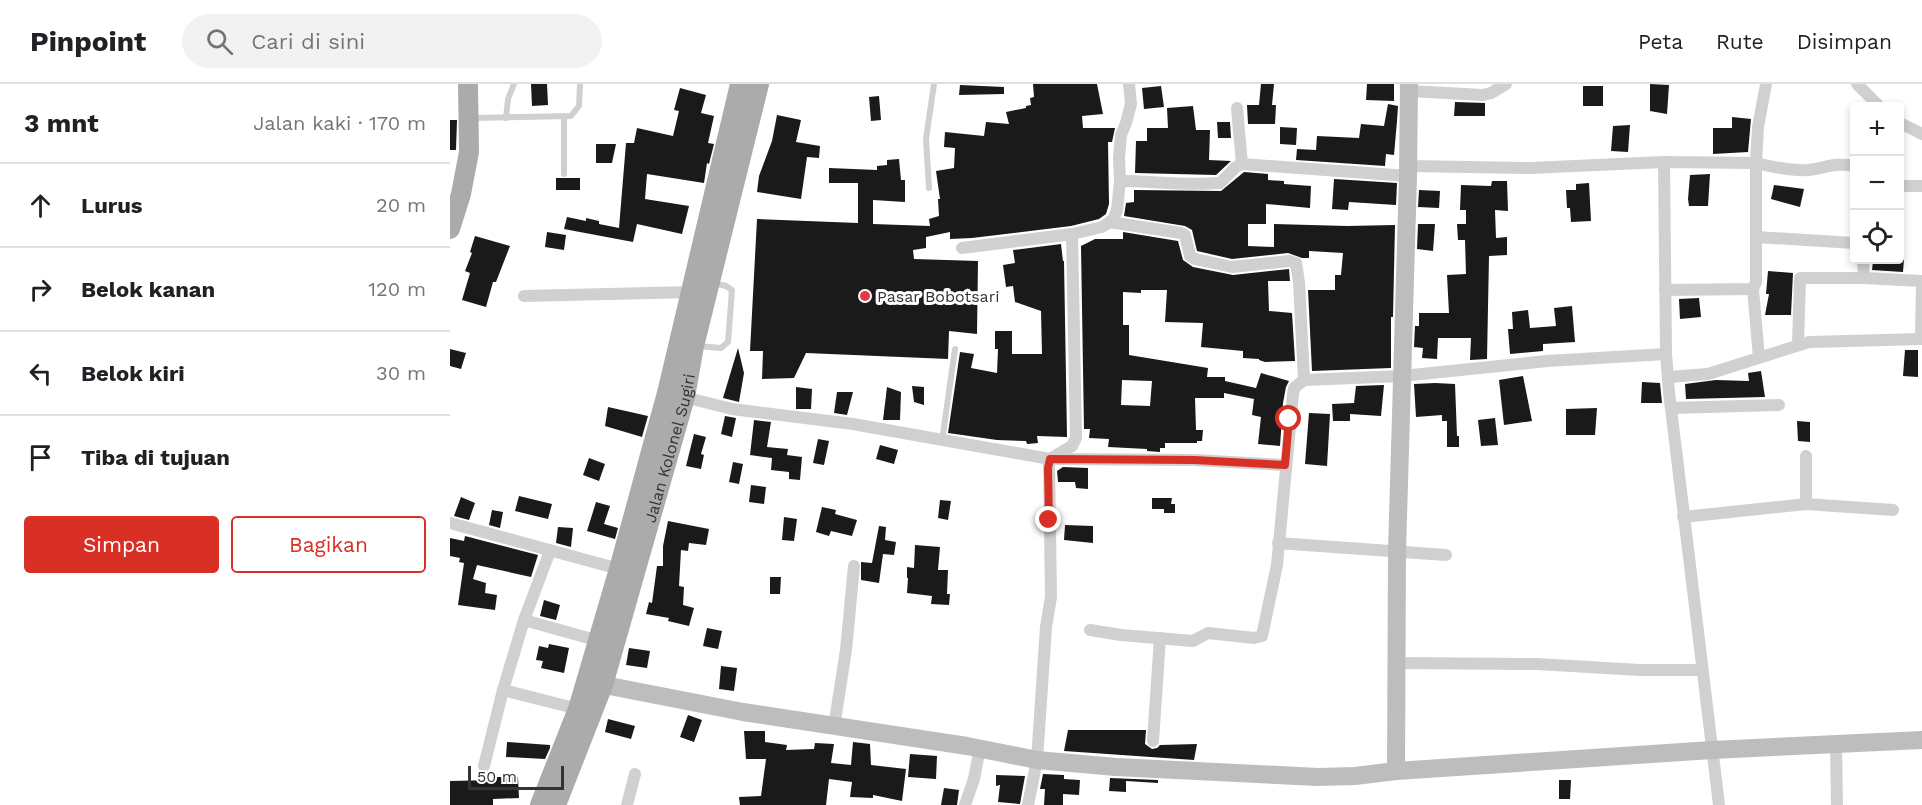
<!DOCTYPE html>
<html lang="id">
<meta charset="utf-8">
<style>
body{margin:0;font-family:"Work Sans",sans-serif;background:#f2f2f2;color:#202124}
.controls{position:absolute;right:18px;top:18px;display:grid;overflow:hidden;border-radius:6px;box-shadow:0 3px 9px #0003}
.controls button{width:54px;height:54px;display:grid;place-items:center;padding:0;border:0;border-bottom:2px solid #e0e0e0;background:#fff;color:#202124;font:30px sans-serif}
.scale{position:absolute;left:18px;bottom:15px;width:96px;box-sizing:border-box;padding-left:6px;border:3px solid #333;border-top:0;font-size:16px;line-height:21px;white-space:nowrap;color:#333;-webkit-text-stroke:4px #fff;paint-order:stroke}
.stop{position:absolute;width:18px;height:18px;margin:-14px;border:4px solid #d93025;border-radius:50%;background:#fff}
.stop.end{background:#d93025;border-color:#fff;box-shadow:0 2px 6px #0008}
.list{margin:0;padding:0;list-style:none}
h2{display:flex;justify-content:space-between;align-items:center;height:78px;margin:0;padding:0 24px;font-size:26px}
h2 small{font-size:20px;font-weight:400;color:#757577}
.list li{display:grid;grid-template-columns:39px 1fr auto;gap:18px;align-items:center;box-sizing:border-box;height:84px;padding:0 24px;border-top:2px solid #e0e0e0}
.list b{display:block;font-size:22px;white-space:nowrap}
.list em{font-size:20px;font-style:normal;color:#757577}
.actions{display:flex;gap:12px;padding:18px 24px}
.actions a{flex:1;padding:14px 0;border:2px solid #d93025;border-radius:6px;text-align:center;font-size:21px;color:#d93025}
.actions .main{background:#d93025;color:#fff}
.icon{flex:none;width:33px;height:33px;fill:none;stroke:currentColor;stroke-width:2;stroke-linecap:round;stroke-linejoin:round}
.map{position:relative;flex:none;width:1472px;height:721px;overflow:hidden}
header{display:flex;align-items:center;gap:36px;box-sizing:border-box;height:84px;padding:0 30px;background:#fff;border-bottom:2px solid #e0e0e0}
header strong{font-size:28px}
nav{display:flex;gap:33px;margin-inline-start:auto;font-size:21px}
.search{width:420px;height:54px;background:#f2f2f2;display:flex;align-items:center;gap:15px;box-sizing:border-box;padding:0 21px;border-radius:33px;color:#757577;font-size:22px}
main{display:flex}
aside{flex:1;background:#fff}
.map>svg:first-child{display:block}
</style>
<header>
<strong>Pinpoint</strong>
<div class="search"><svg class="icon" aria-label="search" viewBox="0 0 24 24"><circle cx="10" cy="10" r="6"/><path d="M15 15l6 6"/></svg>Cari di sini</div>
<nav><a>Peta</a><a>Rute</a><a>Disimpan</a></nav>
</header>
<main>
<aside>
<h2>3 mnt<small>Jalan kaki · 170 m</small></h2>
<ul class="list">
<li><svg class="icon" aria-label="ahead" viewBox="0 0 24 24"><path d="M12 20V5M6 11l6-6 6 6"/></svg><div><b>Lurus</b></div><em>20 m</em></li>
<li><svg class="icon" aria-label="right" viewBox="0 0 24 24"><path d="M7 20v-9h11M14 6l5 5-5 5"/></svg><div><b>Belok kanan</b></div><em>120 m</em></li>
<li><svg class="icon" aria-label="left" viewBox="0 0 24 24"><path d="M17 20v-9H6M10 6l-5 5 5 5"/></svg><div><b>Belok kiri</b></div><em>30 m</em></li>
<li><svg class="icon" aria-label="arrive" viewBox="0 0 24 24"><path d="M6 21V4h12l-3 4 3 4H6"/></svg><div><b>Tiba di tujuan</b></div></li>
</ul>
<div class="actions"><a class="main">Simpan</a><a>Bagikan</a></div>
</aside>
<div class="map">
<svg width="1472" height="721" viewBox="0 0 1472 721">
<rect width="100%" height="100%" fill="#fff"/>
<!-- building -->
<g fill="#1a1a1a" fill-rule="evenodd">
<polygon points="81,0 97,0 98,21 82,22"/>
<polygon points="583,0 647,0 653,30 632,32 633,44 665,44 662,58 658,58 659,120 656,130 649,135 621,142 522,154 500,155 500,148 476,153 476,164 463,166 464,175 528,177 527,250 499,247 498,275 356,269 344,294 312,295 313,267 300,267 307,135 408,139 408,99 379,99 379,84 427,86 427,82 437,81 437,76 449,75 451,96 455,96 455,118 423,116 423,140 480,142 479,135 489,132 488,115 490,115 486,87 504,84 505,64 494,63 495,48 534,52 536,38 559,40 556,28 576,24 576,22 581,21 580,14 584,13"/>
<polygon points="811,0 824,0 822,21 826,21 825,40 798,40 797,21 809,21"/>
<polygon points="917,0 944,0 944,17 916,16"/>
<polygon points="1200,0 1219,1 1217,30 1200,27"/>
<polygon points="510,1 554,3 554,10 509,11"/>
<polygon points="711,2 714,23 694,25 692,4"/>
<rect x="1133" y="2" width="20" height="20"/>
<polygon points="230,4 256,11 251,29 264,32 258,59 264,60 259,80 257,79 254,99 197,90 195,115 239,122 232,150 187,140 183,158 114,145 117,133 136,137 136,134 149,137 149,140 169,144 176,59 184,59 187,44 223,52 229,27 224,26"/>
<polygon points="429,12 431,36 421,37 419,13"/>
<polygon points="1005,18 1035,19 1035,32 1004,32"/>
<polygon points="938,20 948,22 947,37 944,71 936,70 935,82 846,76 847,65 866,66 867,52 909,54 911,40 934,42"/>
<polygon points="743,22 746,46 760,46 759,76 781,77 766,91 685,89 686,57 697,57 697,44 718,44 717,24"/>
<polygon points="327,31 351,36 346,58 370,62 369,74 357,73 351,115 307,108 309,92 322,57"/>
<polygon points="1282,33 1301,35 1298,68 1263,70 1263,44 1282,44"/>
<polygon points="0,36 7,36 6,66 0,66"/>
<polygon points="767,38 780,38 781,54 768,54"/>
<polygon points="1180,41 1178,68 1161,67 1163,42"/>
<polygon points="830,43 847,44 846,61 830,60"/>
<polygon points="146,60 166,60 162,79 146,79"/>
<polygon points="794,88 818,90 818,96 834,97 834,100 861,102 860,124 816,120 816,140 798,140 798,162 824,163 824,140 897,142 945,141 943,233 941,233 941,284 862,287 858,206 885,206 885,191 891,191 893,169 859,167 859,174 852,174 838,169 782,175 747,167 742,146 735,142 674,132 676,119 684,118 684,106 771,107"/>
<polygon points="1260,90 1258,122 1239,122 1238,115 1240,91"/>
<rect x="106" y="94" width="24" height="12"/>
<polygon points="884,95 947,99 946,121 899,118 898,126 882,125"/>
<polygon points="1042,97 1057,97 1058,127 1045,126 1046,154 1057,153 1057,171 1039,172 1037,275 1020,276 1021,254 988,254 987,275 972,274 973,264 964,263 965,242 969,242 969,229 999,229 997,191 1016,190 1015,156 1008,156 1007,140 1016,140 1016,126 1010,126 1011,101 1041,102"/>
<polygon points="1139,99 1141,137 1121,138 1120,124 1117,124 1116,106 1126,106 1126,100"/>
<polygon points="1324,101 1354,105 1350,123 1321,115"/>
<polygon points="969,106 990,107 989,124 968,123"/>
<polygon points="968,140 985,140 983,167 967,165"/>
<polygon points="97,148 116,151 114,166 95,163"/>
<path d="M673,148L728,157L733,176L743,183L783,191L839,185L840,197H818L819,227L842,229L845,277L815,278L809,276V275L793,274V267L751,263L753,239L715,238L717,206H691V209L673,208V241H679V271L758,284L757,293H775V297L806,304L811,289L839,297L836,303L833,319L830,362L808,360L811,333L802,331L804,315L774,309V314H745L746,346H753L752,357H747V359H715V364H710V368L697,367V365L658,363L659,355L639,354L640,345H634L631,162L645,155H673ZM672,296L702,297L700,322L671,321Z"/>
<polygon points="25,152 60,162 46,198 43,198 36,223 12,216 20,189 15,187 22,169 20,168"/>
<polygon points="611,160 613,177 614,177 617,353 587,352 588,359 577,360 576,357 547,356 498,349 510,268 524,270 521,284 547,289 548,265 545,265 545,247 562,247 562,270 592,270 591,227 565,218 563,202 556,203 553,181 565,179 563,166"/>
<polygon points="1454,175 1453,188 1422,186 1423,177"/>
<polygon points="1318,187 1343,189 1341,231 1315,231 1319,210 1316,210"/>
<polygon points="1249,214 1251,233 1230,235 1229,215"/>
<polygon points="1122,222 1125,258 1093,260 1093,267 1060,270 1058,245 1063,245 1062,228 1078,226 1080,244 1106,242 1104,224"/>
<polygon points="288,264 294,289 289,318 273,314"/>
<polygon points="0,265 16,269 11,285 0,282"/>
<polygon points="1455,266 1468,266 1468,293 1453,292"/>
<polygon points="1311,287 1315,313 1236,315 1235,300 1266,296 1299,297 1298,289"/>
<polygon points="1073,292 1082,337 1054,341 1049,296"/>
<polygon points="1192,298 1210,299 1212,319 1191,319"/>
<polygon points="985,299 1005,300 1007,352 1009,352 1009,363 997,363 997,337 992,337 992,331 966,333 964,300"/>
<polygon points="934,301 931,332 900,330 900,337 883,337 882,320 904,319 906,302"/>
<polygon points="462,302 474,303 474,321 464,318"/>
<polygon points="346,303 362,305 361,325 346,325"/>
<polygon points="437,303 451,308 450,336 433,336"/>
<polygon points="387,308 403,308 397,331 384,329"/>
<polygon points="158,323 198,332 192,353 155,342"/>
<polygon points="1147,324 1145,351 1116,351 1116,325"/>
<polygon points="859,329 880,330 877,382 855,380"/>
<polygon points="275,332 286,334 282,353 271,350"/>
<polygon points="1045,334 1048,361 1031,362 1028,336"/>
<polygon points="304,336 321,338 317,363 338,365 337,371 352,373 350,396 339,395 339,388 321,386 322,374 300,371"/>
<polygon points="1347,337 1360,338 1360,358 1348,357"/>
<polygon points="244,350 256,353 251,370 254,371 251,385 236,382"/>
<polygon points="368,355 379,357 374,381 363,379"/>
<polygon points="430,361 448,366 444,380 426,375"/>
<polygon points="139,374 155,380 149,397 133,391"/>
<polygon points="283,378 293,380 289,400 279,398"/>
<polygon points="613,383 638,384 638,405 626,404 625,398 608,398 607,387"/>
<polygon points="301,401 316,403 314,420 299,418"/>
<polygon points="69,412 102,420 98,435 65,427"/>
<polygon points="11,413 25,419 19,436 4,432"/>
<polygon points="702,414 722,414 721,420 725,420 725,429 714,429 714,425 702,425"/>
<polygon points="490,416 501,417 498,436 488,434"/>
<polygon points="146,418 160,422 154,440 168,444 165,455 137,447"/>
<polygon points="372,423 386,426 385,430 407,436 402,452 381,447 379,452 366,448"/>
<polygon points="42,426 53,428 50,444 39,441"/>
<polygon points="334,433 347,435 344,457 332,456"/>
<polygon points="218,437 259,445 256,461 239,459 238,467 231,466 229,502 234,503 233,521 244,524 239,542 218,537 219,534 196,530 199,518 202,519 207,482 213,482 213,462"/>
<polygon points="615,441 643,442 643,459 614,456"/>
<polygon points="429,442 436,443 435,456 446,458 444,471 433,470 429,499 411,496 411,478 422,479"/>
<polygon points="108,443 123,444 121,463 106,459"/>
<polygon points="15,452 88,471 81,493 27,481 23,495 36,499 35,509 47,511 45,526 8,521 14,479 9,478 10,474 0,472 0,454 14,457"/>
<polygon points="465,461 490,463 488,486 498,486 497,510 500,510 499,521 481,520 482,512 457,509 458,494 457,494 457,483 464,484"/>
<polygon points="320,493 331,493 330,510 320,510"/>
<polygon points="94,516 110,521 106,536 90,532"/>
<polygon points="257,544 272,547 268,565 253,562"/>
<polygon points="99,560 119,564 114,589 91,584 93,577 86,576 89,562 98,564"/>
<polygon points="179,564 200,567 197,584 176,581"/>
<polygon points="271,582 287,584 284,607 269,605"/>
<polygon points="238,631 252,636 244,658 230,653"/>
<polygon points="158,635 185,642 181,655 155,648"/>
<polygon points="618,646 696,646 695,660 702,665 707,664 710,661 747,660 744,676 614,667"/>
<polygon points="294,647 315,647 315,658 337,661 336,666 364,665 365,659 384,660 381,679 401,681 403,658 420,660 421,681 456,685 452,717 423,711 423,714 400,713 402,698 379,695 376,721 290,721 289,713 311,712 316,675 296,675"/>
<polygon points="57,658 100,661 100,664 95,675 56,673"/>
<polygon points="460,670 487,672 486,695 458,693"/>
<polygon points="593,690 614,691 614,695 630,696 629,711 613,710 613,721 594,721 595,705 590,705"/>
<polygon points="546,691 575,692 570,720 548,718 550,701 546,702"/>
<polygon points="45,693 68,693 69,714 43,715 43,721 0,721 0,697 45,696"/>
<polygon points="660,694 708,696 708,699 676,697 676,708 659,707"/>
<polygon points="1109,696 1121,696 1120,715 1109,715"/>
<polygon points="494,704 509,706 507,721 491,721"/>
</g>
<g fill="none" stroke-linecap="round" stroke-linejoin="round">
<!-- lane -->
<g stroke="#d0d0d0" stroke-width="6">
<polyline points="21,34 121,32 129,22 130,0"/>
<polyline points="56,34 58,15 64,0"/>
<polyline points="114,34 114,90"/>
<polyline points="479,104 476,55 484,0"/>
<polyline points="247,262 271,264 278,258 282,206 276,202 263,199"/>
<polyline points="492,357 505,265"/>
</g>
<!-- street -->
<g stroke="#d0d0d0" stroke-width="12">
<polyline points="1407,0 1429,22"/>
<polyline points="959,7 1033,11 1041,9 1056,0"/>
<polyline points="787,24 792,80"/>
<polyline points="1450,39 1472,50"/>
<polyline points="1214,78 1216,270 1219,308 1269,721"/>
<polyline points="959,82 1080,84 1214,78 1306,79 1308,43 1316,0"/>
<path d="M670,97C703,97 736,102 770,99L786,83L792,80L958,92"/>
<polyline points="1450,102 1472,102"/>
<polyline points="659,138 731,149 735,151 740,172 745,175 782,183 839,177 846,179 849,198 854,296"/>
<polyline points="1306,153 1404,159"/>
<polyline points="512,164 622,150"/>
<polyline points="1413,176 1414,194 1472,197"/>
<polyline points="1303,205 1309,274"/>
<path d="M1215,206L1303,205L1306,198V79C1322,83 1340,87 1358,86C1377,84 1383,78 1404,82"/>
<polyline points="74,212 242,208"/>
<polyline points="1471,255 1472,197"/>
<polyline points="1348,260 1350,194 1414,194"/>
<polyline points="1218,293 1258,290 1359,258 1472,255"/>
<polyline points="230,312 282,325 403,340 600,375 744,376 835,381"/>
<polyline points="1221,324 1329,321"/>
<polyline points="1356,372 1356,420"/>
<polyline points="1233,433 1356,420 1443,426"/>
<polyline points="0,439 169,485"/>
<polyline points="828,459 996,471"/>
<polyline points="74,536 100,467"/>
<polyline points="640,546 671,551 743,557 758,549 804,554 812,552 827,481 843,310 844,304 854,296 952,292 1097,277 1216,270"/>
<polyline points="948,579 1087,580 1190,586 1252,586"/>
<polyline points="53,606 128,625"/>
<polyline points="384,643 396,566 404,482"/>
<polyline points="703,657 710,554"/>
<polyline points="1386,659 1387,721"/>
<polyline points="34,682 53,606 74,536 149,557"/>
<polyline points="177,721 185,690"/>
<polyline points="515,721 524,695 530,664"/>
<polyline points="578,721 587,676 596,543 601,513 599,378 600,375 622,362 626,354 622,150 652,143 663,136 667,126 670,97 669,74 671,51 676,39 681,20 679,0"/>
</g>
<!-- secondary -->
<g stroke="#bdbdbd" stroke-width="18">
<polyline points="139,598 293,628 517,662 587,676 666,683 868,693 905,692 946,687 1262,666 1472,656"/>
<polyline points="946,687 947,467 958,92 959,0"/>
</g>
<!-- primary -->
<g stroke="#ababab" stroke-width="20">
<polyline points="0,145 11,110 19,68 18,0"/>
<polyline points="90,721 128,625 169,485 217,309 290,0"/>
<path id="s1" d="M106,721L153,601L235,313L244,262L309,0"/>
</g>
</g>
<g fill="none" stroke-linecap="round" stroke-linejoin="round">
<!-- route -->
<polyline stroke="#d93025" stroke-width="8" points="599,436 598,384 600,375 744,376 835,381 839,335"/>
</g>
<!-- markers -->
<circle fill="#e63946" stroke="#fff" stroke-width="2" cx="415" cy="212" r="6"/>
<g text-anchor="middle" stroke-width="6" stroke-linejoin="round" paint-order="stroke">
<!-- poi labels -->
<g font-size="16" fill="#333" stroke="#fff" text-anchor="start">
<text x="427" y="218">Pasar Bobotsari</text>
</g>
<!-- street labels -->
<g font-size="16" fill="#333" stroke="#fff">
<text dy="6" stroke="none"><textPath href="#s1" startOffset="375">Jalan Kolonel Sugiri</textPath></text>
</g>
</g>
</svg>
<div class="controls">
<button>+</button>
<button>−</button>
<button><svg class="icon" aria-label="locate" viewBox="0 0 24 24"><circle cx="12" cy="12" r="6"/><path d="M12 2v4M12 18v4M2 12h4M18 12h4"/></svg></button>
</div>
<div class="scale">50 m</div>
<div class="stop" style="left:839px;top:335px"></div>
<div class="stop end" style="left:599px;top:436px"></div>
</div>
</main>
